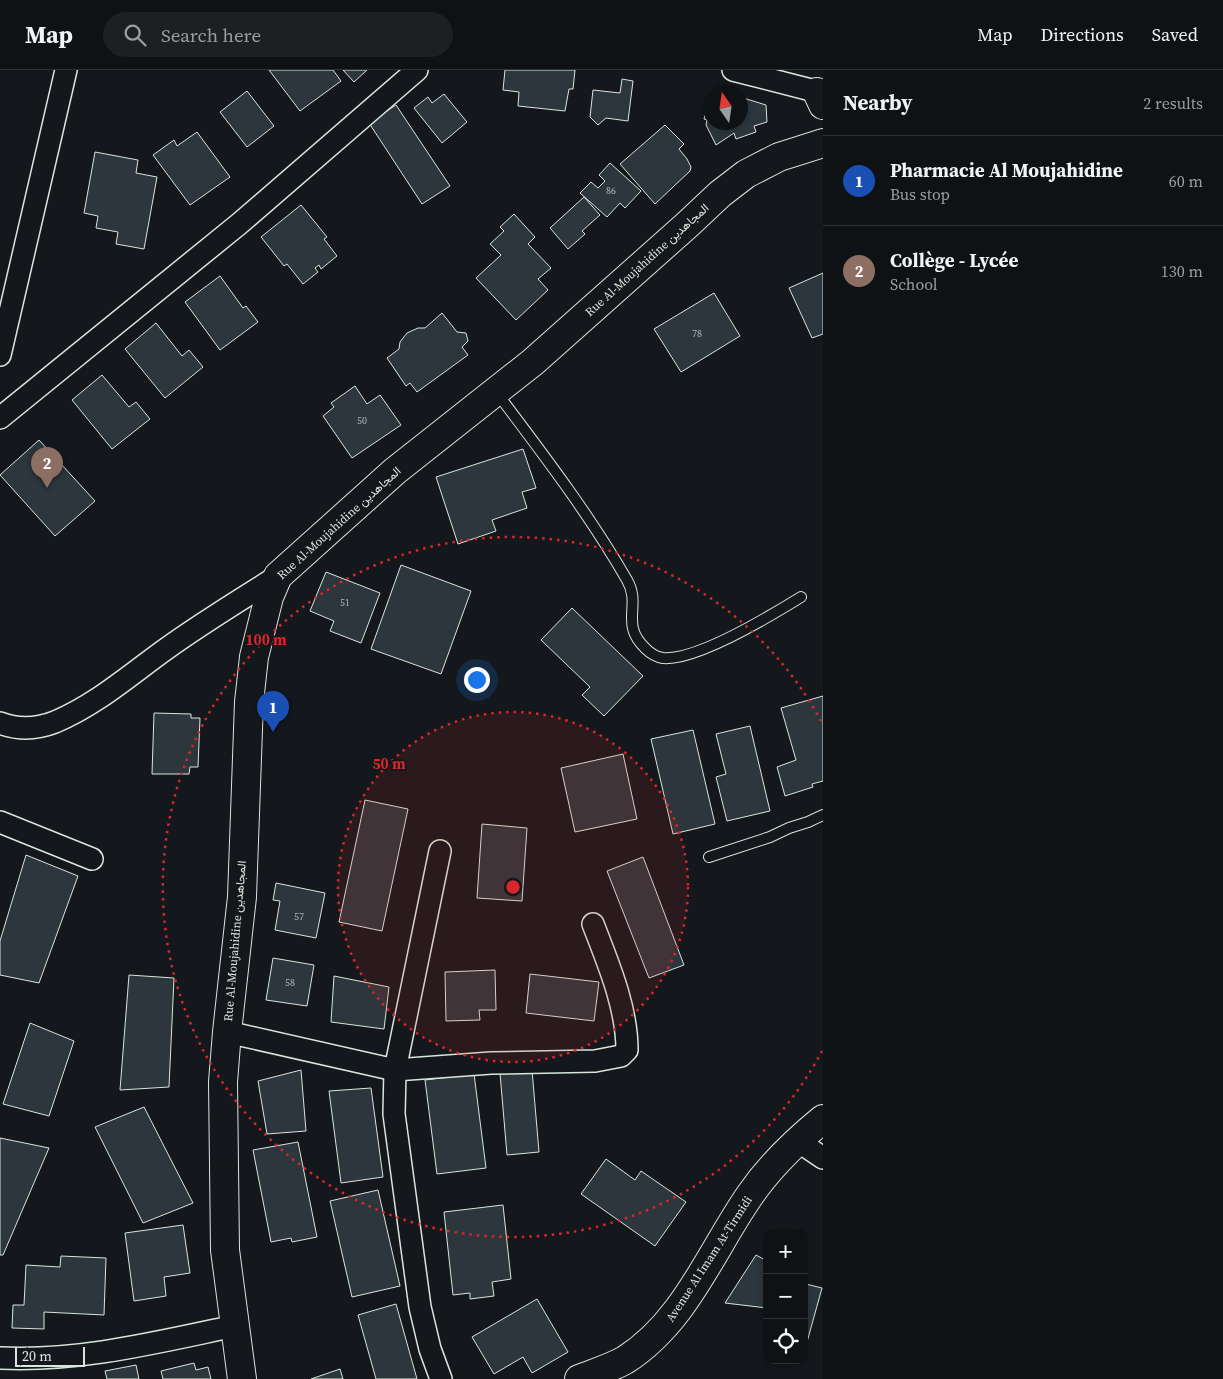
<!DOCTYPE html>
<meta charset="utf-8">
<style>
body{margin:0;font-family:"Source Serif 4",Vazirmatn,serif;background:#1d2022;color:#f1f3f6}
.controls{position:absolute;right:15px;bottom:15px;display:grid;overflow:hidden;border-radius:10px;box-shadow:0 2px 8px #0003}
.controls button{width:45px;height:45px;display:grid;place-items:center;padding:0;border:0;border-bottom:1px solid #2f3234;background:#0f1215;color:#f1f3f6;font:25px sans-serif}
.compass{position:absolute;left:703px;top:15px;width:45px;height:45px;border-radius:50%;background:#0f1215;box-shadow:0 2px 8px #0003;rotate:347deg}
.scale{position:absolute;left:15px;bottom:12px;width:70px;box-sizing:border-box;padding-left:5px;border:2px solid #d8e6dc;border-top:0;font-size:14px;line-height:18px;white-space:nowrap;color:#d8e6dc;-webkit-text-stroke:4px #14181c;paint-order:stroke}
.you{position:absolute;left:476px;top:609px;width:18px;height:18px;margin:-12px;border:4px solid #fff;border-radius:50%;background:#1a73e8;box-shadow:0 0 0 8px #1a73e833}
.badge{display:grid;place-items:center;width:32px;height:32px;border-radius:50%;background:#b45309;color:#fff;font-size:16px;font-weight:700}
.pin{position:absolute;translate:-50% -41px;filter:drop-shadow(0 1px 2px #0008)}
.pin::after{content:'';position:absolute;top:26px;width:18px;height:15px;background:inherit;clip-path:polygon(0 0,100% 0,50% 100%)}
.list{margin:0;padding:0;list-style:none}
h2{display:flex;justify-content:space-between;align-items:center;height:65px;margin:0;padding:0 20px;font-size:21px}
h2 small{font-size:16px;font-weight:400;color:#9b9ea0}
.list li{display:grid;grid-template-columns:32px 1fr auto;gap:15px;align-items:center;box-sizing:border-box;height:90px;padding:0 20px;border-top:1px solid #2f3234}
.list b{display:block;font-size:19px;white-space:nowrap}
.list p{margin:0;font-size:16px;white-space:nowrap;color:#9b9ea0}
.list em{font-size:16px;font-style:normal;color:#9b9ea0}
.icon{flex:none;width:28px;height:28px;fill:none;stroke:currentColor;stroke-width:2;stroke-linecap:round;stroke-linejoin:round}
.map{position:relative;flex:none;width:823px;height:1309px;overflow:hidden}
header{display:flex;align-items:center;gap:30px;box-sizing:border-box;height:70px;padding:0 25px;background:#0f1215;border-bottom:1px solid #2f3234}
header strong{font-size:24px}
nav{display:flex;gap:28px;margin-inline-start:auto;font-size:18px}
.search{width:350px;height:45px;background:#1d2022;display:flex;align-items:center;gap:12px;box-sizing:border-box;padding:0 18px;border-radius:28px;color:#9b9ea0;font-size:19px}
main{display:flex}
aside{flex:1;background:#0f1215}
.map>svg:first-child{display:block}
</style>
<header>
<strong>Map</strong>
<div class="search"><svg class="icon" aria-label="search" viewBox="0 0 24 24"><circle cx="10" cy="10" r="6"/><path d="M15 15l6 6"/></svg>Search here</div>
<nav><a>Map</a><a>Directions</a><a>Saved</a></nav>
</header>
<main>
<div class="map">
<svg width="823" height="1309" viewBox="0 0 823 1309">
<rect width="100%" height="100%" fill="#14181c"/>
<!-- building -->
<g fill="#2c363c" stroke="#d8e6dc">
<polygon points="269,0 333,0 341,11 300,41"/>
<polygon points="343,0 367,0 354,12"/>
<polygon points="505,0 575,0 573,19 569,19 565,41 518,36 519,22 503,20"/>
<polygon points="622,9 633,11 628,51 606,48 598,55 590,47 593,20 620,23"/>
<polygon points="247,21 274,56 247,77 220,42"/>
<polygon points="444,24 467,52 442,73 414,38 428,27 432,33"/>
<polygon points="740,27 766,35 767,52 754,56 756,62 736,69 734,63 716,75 706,55 707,50 704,49 709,31 710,32 710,52 740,52"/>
<polygon points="396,35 450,116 422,134 369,53"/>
<polygon points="665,55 684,74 679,79 687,89 691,97 690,101 655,134 620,94"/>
<polygon points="197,62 230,107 190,135 153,85 174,70 177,76"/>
<polygon points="95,82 138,90 136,103 157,107 144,179 116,174 118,162 96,158 98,146 84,143"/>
<polygon points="610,93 641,121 625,138 620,133 607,147 580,123 591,112 598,118 605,111 599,105"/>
<polygon points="584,127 600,145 582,161 585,164 568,179 550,158"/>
<polygon points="301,135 327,167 324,169 337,186 321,199 319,195 315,198 318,202 303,214 287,194 284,196 261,167"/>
<polygon points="514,144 535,167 528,174 551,198 538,209 548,220 516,250 476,208 501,185 490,174 504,161 500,157"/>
<polygon points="823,203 823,264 812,268 789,218"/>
<polygon points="220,206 243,238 246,236 258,252 220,280 185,232"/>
<polygon points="714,223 740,266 681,302 654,259"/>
<polygon points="442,243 457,262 466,263 468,271 462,277 468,285 417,322 410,313 406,316 387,288 399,279 400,272 407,263 418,258 425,258"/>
<polygon points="156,253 182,286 189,280 203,297 165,328 125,279"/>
<polygon points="102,305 129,337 136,332 150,349 112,379 72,330"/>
<polygon points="355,316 367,334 380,325 401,355 352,388 323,346 334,337 331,333"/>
<polygon points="39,370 95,431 55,466 0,405"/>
<polygon points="523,379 536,418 522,422 527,438 492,450 496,461 458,474 436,407"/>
<polygon points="401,495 471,521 441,604 371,579"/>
<polygon points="326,502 380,523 361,573 330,561 334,551 310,541"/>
<polygon points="572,538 643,606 604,646 582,625 590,617 541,570"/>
<polygon points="823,626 823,711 812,714 813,717 785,726 777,697 796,690 781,638"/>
<polygon points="154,643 191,644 191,648 200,648 198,697 190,697 189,704 152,704"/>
<polygon points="750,656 770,741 727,751 716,707 726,704 716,664"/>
<polygon points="693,660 715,754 673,764 651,669"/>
<polygon points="623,684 637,749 575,762 561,698"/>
<polygon points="365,730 408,739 382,861 339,852"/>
<polygon points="482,754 527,758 522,831 477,828"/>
<polygon points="26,785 78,806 39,913 0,905 0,871"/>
<polygon points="643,787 684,895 649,908 607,801"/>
<polygon points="276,813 325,823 316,868 275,860 280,831 273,830"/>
<polygon points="273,888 314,895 307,936 266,930"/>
<polygon points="495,900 496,940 479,940 480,950 446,951 445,902"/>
<polygon points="530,904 599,912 594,951 526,943"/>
<polygon points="129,905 174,908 169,1017 120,1020"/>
<polygon points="334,906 389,917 384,959 331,952"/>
<polygon points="30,953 74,971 49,1046 3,1034"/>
<polygon points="301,1000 306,1061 267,1064 258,1011"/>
<polygon points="532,1000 539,1082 507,1085 500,1003"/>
<polygon points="474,1004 486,1098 437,1104 425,1010"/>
<polygon points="371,1018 383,1107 341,1113 329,1021"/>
<polygon points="144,1037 193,1133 143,1153 95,1057"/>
<polygon points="0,1068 49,1078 3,1185 0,1185"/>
<polygon points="298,1072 317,1167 292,1172 291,1168 271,1172 253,1080"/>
<polygon points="606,1089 635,1110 641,1101 686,1132 655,1176 581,1124"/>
<polygon points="378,1120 400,1216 352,1227 330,1131"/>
<polygon points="503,1135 511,1209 492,1212 494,1226 470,1229 470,1223 453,1225 444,1142"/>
<polygon points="183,1155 190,1203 164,1207 166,1226 134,1231 125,1163"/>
<polygon points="756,1185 767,1191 767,1238 725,1233"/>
<polygon points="61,1186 106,1188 104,1245 44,1242 44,1259 12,1258 13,1235 24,1235 26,1195 60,1197"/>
<polygon points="806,1214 822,1218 804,1283 804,1216"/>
<polygon points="537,1229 568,1282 532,1303 523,1287 494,1304 472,1267"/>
<polygon points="396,1234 417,1309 376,1309 358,1245"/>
<polygon points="194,1293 196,1300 208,1297 211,1309 163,1309 161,1301"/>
<polygon points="136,1295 139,1309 107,1309 105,1301"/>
<polygon points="340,1299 343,1309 311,1309"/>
</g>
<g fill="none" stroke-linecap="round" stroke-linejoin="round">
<!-- lane casing -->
<g stroke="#d8e6dc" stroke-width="12">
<g id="lane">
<path d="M497,323C543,384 589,444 627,510C642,536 619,554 646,579C650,583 657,587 663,588C696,591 772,545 801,527"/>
<polyline points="709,787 770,767 789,758 808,752 823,745"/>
</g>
</g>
<!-- street casing -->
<g stroke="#d8e6dc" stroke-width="24">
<g id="street">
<polyline points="733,0 823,23"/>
<polyline points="0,285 66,0"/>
<polyline points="0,348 239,154 417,0"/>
<path d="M0,653C18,660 37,659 55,652C96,635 131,604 166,579C202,553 240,530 278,506"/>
<polyline points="0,752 92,789"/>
<polyline points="440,781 395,1000 394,1044 420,1237 430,1279 441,1309"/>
<path d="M227,962L395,1000L491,993L595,991L621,986L627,980C627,937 608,893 593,854"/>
<polyline points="798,1071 823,1088"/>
<path d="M0,1288C79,1292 158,1272 235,1256"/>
</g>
</g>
<!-- secondary casing -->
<g stroke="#d8e6dc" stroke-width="30">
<g id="secondary">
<polyline points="817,22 823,35"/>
<polyline points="242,1309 225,1180 223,1012 227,962 242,827 249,632 254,587 269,527 278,506 395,401 533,292 687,155 720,124 746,104 779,87 823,73"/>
<path d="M579,1309C594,1303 611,1298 625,1290C685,1252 711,1181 750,1125C770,1096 796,1071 823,1049"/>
</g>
</g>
<!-- lane -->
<use href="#lane" stroke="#14181c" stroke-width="10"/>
<!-- street -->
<use href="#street" stroke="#14181c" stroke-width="21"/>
<!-- secondary -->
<use href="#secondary" stroke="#14181c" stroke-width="28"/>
</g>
<!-- distance rings -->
<circle cx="513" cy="817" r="175" fill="#d62828" fill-opacity=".12"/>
<g fill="none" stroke="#d62828" stroke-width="2.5" stroke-dasharray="2.5 5">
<circle cx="513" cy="817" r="175"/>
<path d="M822 981A350 350 0 1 1 822 653"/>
</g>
<g text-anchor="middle" stroke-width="4" stroke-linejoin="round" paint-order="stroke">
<!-- number labels -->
<g font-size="10" fill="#adbab4">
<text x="611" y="124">86</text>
<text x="697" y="267">78</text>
<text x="362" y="354">50</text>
<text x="345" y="536">51</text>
<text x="299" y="850">57</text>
<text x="290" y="916">58</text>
</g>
<!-- street labels -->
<g font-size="12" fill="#d8e6dc" stroke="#14181c">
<text transform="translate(647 190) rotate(-42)" y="4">Rue Al-Moujahidine المجاهدين</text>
<text transform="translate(339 453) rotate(-42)" y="4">Rue Al-Moujahidine المجاهدين</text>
<text transform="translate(235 871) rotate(-85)" y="4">Rue Al-Moujahidine المجاهدين</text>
<text transform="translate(709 1189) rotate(-57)" y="4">Avenue Al Imam At-Tirmidi</text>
</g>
</g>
<circle cx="513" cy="817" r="8" fill="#d62828" stroke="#14181c" stroke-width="2.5"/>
<g font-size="15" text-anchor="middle" font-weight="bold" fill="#d62828" stroke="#14181c" stroke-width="4" stroke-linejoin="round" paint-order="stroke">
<text x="266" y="575">100 m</text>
<text x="389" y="699">50 m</text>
</g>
</svg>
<div class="controls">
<button>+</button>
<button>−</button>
<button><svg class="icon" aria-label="locate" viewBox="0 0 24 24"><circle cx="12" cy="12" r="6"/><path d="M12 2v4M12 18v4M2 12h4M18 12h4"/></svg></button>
</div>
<svg class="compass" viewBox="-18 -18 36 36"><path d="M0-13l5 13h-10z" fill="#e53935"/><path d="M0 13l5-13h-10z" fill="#9b9ea0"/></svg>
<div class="scale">20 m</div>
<div class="you"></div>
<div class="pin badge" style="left:273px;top:662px;background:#1a4fb4">1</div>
<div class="pin badge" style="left:47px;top:418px;background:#8d6e63">2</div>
</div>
<aside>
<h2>Nearby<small>2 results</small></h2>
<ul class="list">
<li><span class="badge" style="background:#1a4fb4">1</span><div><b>Pharmacie Al Moujahidine</b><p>Bus stop</p></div><em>60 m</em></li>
<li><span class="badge" style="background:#8d6e63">2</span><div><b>Collège - Lycée</b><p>School</p></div><em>130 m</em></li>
</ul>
</aside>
</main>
